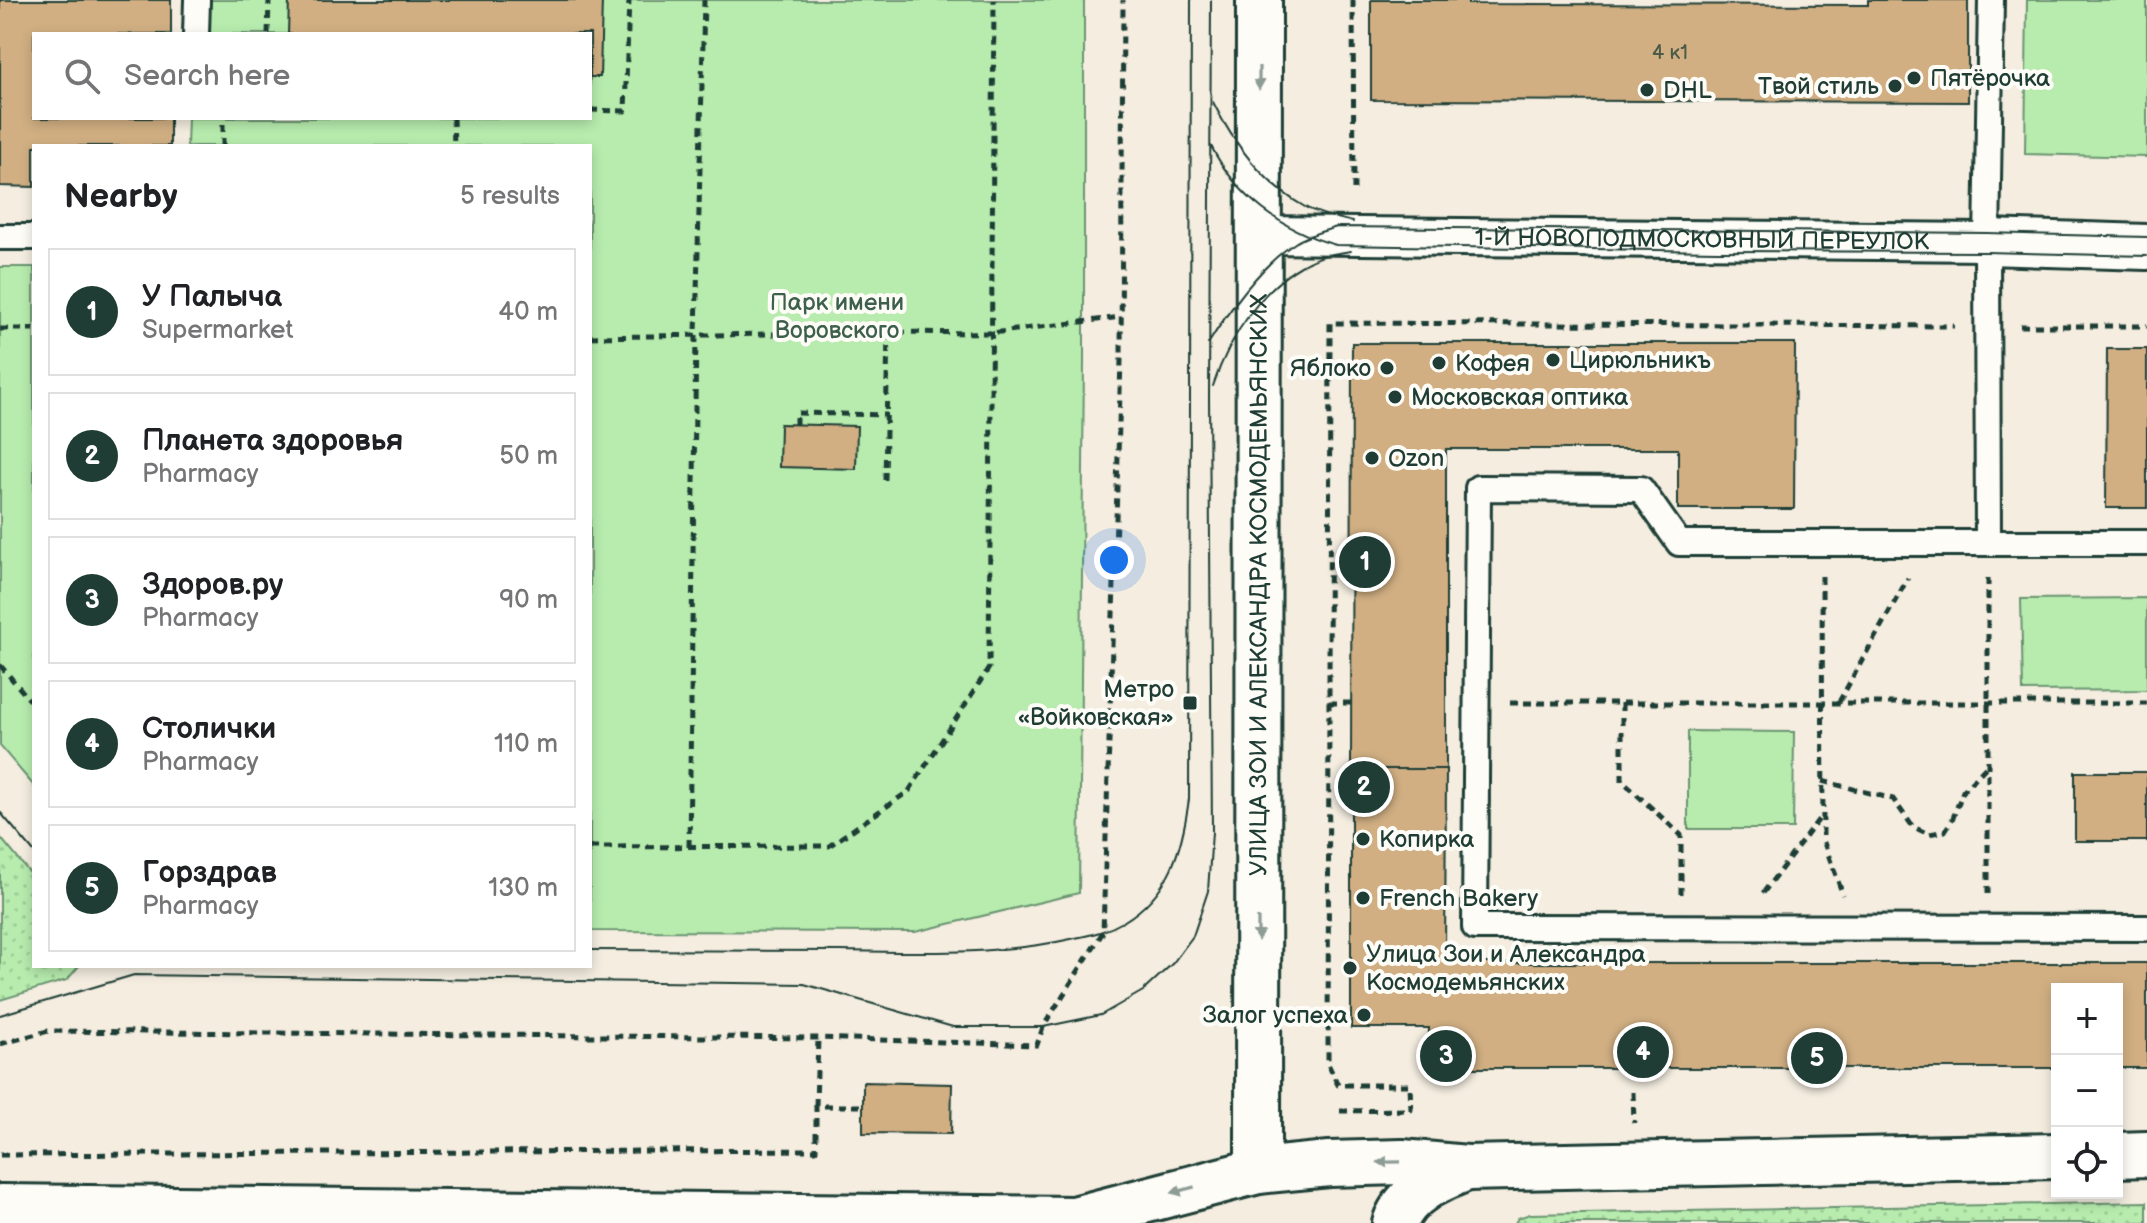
<!DOCTYPE html>
<meta charset="utf-8">
<style>
body{margin:0;font-family:"Balsamiq Sans",sans-serif;background:#f6f6f6;color:#202124}
.controls{position:absolute;right:24px;bottom:24px;display:grid;overflow:hidden;border-radius:0px;box-shadow:0 4px 12px #0003}
.controls button{width:72px;height:72px;display:grid;place-items:center;padding:0;border:0;border-bottom:2px solid #e0e0e0;background:#fff;color:#202124;font:40px sans-serif}
.you{position:absolute;left:1114px;top:560px;width:28px;height:28px;margin:-20px;border:6px solid #fff;border-radius:50%;background:#1a73e8;box-shadow:0 0 0 12px #1a73e833}
.badge{display:grid;place-items:center;width:52px;height:52px;border-radius:50%;background:#1f3d34;color:#fff;font-size:26px;font-weight:700}
.pin{position:absolute;translate:-50% -50%;border:4px solid #fff;box-shadow:0 2px 8px #0006}
.list{margin:0;padding:0;list-style:none}
h2{display:flex;justify-content:space-between;align-items:center;height:104px;margin:0;padding:0 32px;font-size:34px}
h2 small{font-size:26px;font-weight:400;color:#757577}
.list li{display:grid;grid-template-columns:52px 1fr auto;gap:24px;align-items:center;box-sizing:border-box;height:128px;margin:0 16px 16px;padding:0 16px;border:2px solid #e0e0e0;border-radius:0px}
.list b{display:block;font-size:30px;white-space:nowrap}
.list p{margin:0;font-size:26px;white-space:nowrap;color:#757577}
.list em{font-size:26px;font-style:normal;color:#757577}
.icon{flex:none;width:44px;height:44px;fill:none;stroke:currentColor;stroke-width:2;stroke-linecap:round;stroke-linejoin:round}
.map{position:relative;flex:none;width:2147px;height:1223px;overflow:hidden}
.search{position:absolute;background:#fff;box-shadow:0 4px 12px #0003;left:32px;top:32px;width:560px;height:88px;display:flex;align-items:center;gap:20px;box-sizing:border-box;padding:0 28px;border-radius:0px;color:#757577;font-size:30px}
.panel{position:absolute;background:#fff;box-shadow:0 4px 12px #0003;left:32px;top:144px;width:560px;height:824px;border-radius:0px}
.map>svg:first-child{display:block}
</style>
<div class="map">
<svg width="2147" height="1223" viewBox="0 0 2147 1223">
<defs>
<pattern id="grass-dots" width="8" height="8" patternUnits="userSpaceOnUse" patternTransform="scale(2)"><rect width="8" height="8" fill="#b7ecae"/><path d="M2 2h.1M6 6h.1" fill="none" stroke="#9dcb96" stroke-width="1.8" stroke-linecap="round"/></pattern>
</defs>
<rect width="100%" height="100%" fill="#f4ede0"/>
<filter id="ink" filterUnits="userSpaceOnUse"><feTurbulence type="fractalNoise" baseFrequency=".0125" numOctaves="2"/><feDisplacementMap in="SourceGraphic" scale="16" xChannelSelector="R" yChannelSelector="G"/><feConvolveMatrix kernelMatrix="1 2 1 2 8 2 1 2 1" color-interpolation-filters="sRGB"/></filter>
<g filter="url(#ink)">
<!-- grass -->
<g fill="url(#grass-dots)" stroke="#6b9471" stroke-width="2">
<polygon points="0,837 34,878 34,966 79,966 67,980 0,1000"/>
<polygon points="2147,1202 2147,1223 1515,1223 1518,1218 1530,1214"/>
</g>
<!-- park -->
<g fill="#b7ecae" stroke="#6b9471" stroke-width="2">
<polygon points="190,0 1084,0 1084,361 1079,893 915,932 590,931 590,146 187,146 188,118 590,118 590,34 189,34"/>
<polygon points="2027,0 2147,0 2147,157 2025,154"/>
<polygon points="0,267 34,267 34,786 0,746"/>
<polygon points="2147,598 2147,690 2023,691 2021,599"/>
<polygon points="1688,731 1794,732 1793,829 1688,829"/>
</g>
<!-- building -->
<g fill="#d1af83" stroke="#1f3d34" stroke-width="2">
<polygon points="0,0 171,0 171,34 34,34 34,118 170,118 170,146 34,146 34,187 0,186"/>
<polygon points="289,0 602,0 600,77 590,77 590,34 288,34"/>
<polygon points="1371,0 1468,0 1468,4 1868,5 1868,0 1968,0 1968,102 1371,100"/>
<polygon points="1352,343 1795,343 1794,509 1678,509 1678,449 1446,449 1446,769 1351,769"/>
<polygon points="2107,349 2147,349 2147,508 2106,508"/>
<polygon points="780,424 857,426 856,469 779,467"/>
<polygon points="1351,769 1446,769 1445,963 2147,963 2147,1068 2117,1068 2117,989 2057,989 2057,1068 1428,1068 1429,1028 1351,1028"/>
<rect x="2075" y="772" width="72" height="69"/>
<polygon points="863,1082 952,1084 951,1134 863,1133"/>
</g>
<g fill="none" stroke-linecap="round" stroke-linejoin="round">
<!-- service casing -->
<g stroke="#1f3d34" stroke-width="30">
<g id="service">
<polyline points="196,34 197,0"/>
<polyline points="0,237 34,237"/>
<polyline points="1988,543 1987,242 1991,0"/>
<polyline points="2147,543 1679,543 1641,489 1478,488 1475,927 2147,928"/>
</g>
</g>
<!-- pedestrian casing -->
<g stroke="#1f3d34" stroke-width="42">
<g id="pedestrian">
<path id="s1" d="M1258,235L1987,242"/>
</g>
</g>
<!-- minor casing -->
<g stroke="#1f3d34" stroke-width="50">
<polyline id="minor" points="1987,242 2147,247"/>
</g>
<!-- secondary casing -->
<g stroke="#1f3d34" stroke-width="50">
<g id="secondary">
<polyline points="2117,1155 2147,1154"/>
<path id="s2" d="M1258,1171L1259,0"/>
<polyline points="0,1207 1074,1219 1096,1223"/>
<polyline points="1074,1219 1258,1171 1329,1164 1402,1162 1467,1168 2057,1156"/>
<path d="M1395,1223C1406,1192 1439,1179 1467,1168"/>
</g>
</g>
<!-- path -->
<g stroke="#1f3d34" stroke-width="5" stroke-dasharray="8 6" stroke-linecap="butt">
<polyline points="1353,0 1354,196"/>
<polyline points="268,34 269,0"/>
<polyline points="590,110 625,111 629,0"/>
<polyline points="453,118 454,146"/>
<polyline points="223,146 223,118"/>
<polyline points="2020,326 2147,326"/>
<polyline points="0,329 34,329"/>
<polyline points="590,337 888,332 992,333 1121,317"/>
<polyline points="796,425 796,413 887,415"/>
<polyline points="885,480 888,332"/>
<polyline points="1822,576 1823,840 1843,895"/>
<polyline points="0,665 34,705"/>
<polyline points="1839,702 1908,578"/>
<polyline points="1329,703 1351,703"/>
<polyline points="1510,703 2147,703"/>
<polyline points="1622,703 1622,781 1681,835 1681,894"/>
<polyline points="1822,781 1893,799 1913,827 1929,834 1945,831 1953,818 1963,791 1987,766"/>
<polyline points="590,847 829,846 909,791 989,668 994,0"/>
<polyline points="689,847 696,335 704,0"/>
<polyline points="1763,893 1822,815"/>
<polyline points="1988,894 1988,576"/>
<polyline points="0,1044 48,1031 818,1038 1037,1045 1043,1027 1103,932 1121,360 1123,0"/>
<polyline points="1633,1092 1634,1123"/>
<polyline points="816,1106 818,1038"/>
<polyline points="1340,1111 1411,1110 1410,1085 1338,1085 1328,1064 1330,323 1954,326"/>
<polyline points="0,1155 816,1150 816,1106 863,1106"/>
</g>
<!-- service -->
<use href="#service" stroke="#fdfcf7" stroke-width="24"/>
<!-- pedestrian -->
<use href="#pedestrian" stroke="#fdfcf7" stroke-width="36"/>
<!-- minor -->
<use href="#minor" stroke="#fdfcf7" stroke-width="44"/>
<!-- secondary -->
<use href="#secondary" stroke="#fdfcf7" stroke-width="44"/>
<!-- tram -->
<g stroke="#1f3d34" stroke-width="2">
<path d="M1213,102C1233,143 1264,184 1305,207C1320,215 1337,218 1353,222"/>
<path d="M1211,146C1237,197 1281,230 1336,245L1717,251L1987,252L2147,256"/>
<path d="M1208,344C1229,310 1261,265 1295,243C1307,235 1323,231 1337,227L1987,233L2147,237"/>
<path d="M1213,386C1229,337 1265,280 1315,259C1326,254 1339,253 1351,251"/>
<polyline points="0,812 34,852"/>
<path d="M590,950C673,950 757,951 840,951C917,952 995,956 1071,939C1089,935 1106,932 1123,922C1170,894 1182,850 1189,799L1191,0"/>
<polyline points="0,1015 134,975 804,984 953,1027 1043,1027 1101,1015 1143,991 1173,963 1193,936 1208,891 1212,832 1209,397 1211,0"/>
</g>
</g>
<!-- one-way arrows -->
<defs><path id="oneway-solid" d="M-6-.8H1V-3.2L6.5 0L1 3.2V.8H-6Z" transform="scale(2)"/></defs>
<g fill="#8e9c96">
<use href="#oneway-solid" transform="translate(1259 78) rotate(90)"/>
<use href="#oneway-solid" transform="translate(1258 929) rotate(90)"/>
<use href="#oneway-solid" transform="translate(1389 1162) rotate(179)"/>
<use href="#oneway-solid" transform="translate(1183 1190) rotate(165)"/>
</g>
</g>
<!-- markers -->
<g fill="#1f3d34" stroke="#fdfcf7" stroke-width="3">
<circle cx="1914" cy="78" r="8"/>
<circle cx="1895" cy="86" r="8"/>
<circle cx="1647" cy="90" r="8"/>
<circle cx="1553" cy="360" r="8"/>
<circle cx="1439" cy="363" r="8"/>
<circle cx="1387" cy="368" r="8"/>
<circle cx="1395" cy="397" r="8"/>
<circle cx="1372" cy="458" r="8"/>
<rect x="1182" y="695" width="16" height="16" rx="4"/>
<circle cx="1363" cy="839" r="8"/>
<circle cx="1363" cy="898" r="8"/>
<circle cx="1350" cy="968" r="8"/>
<circle cx="1364" cy="1015" r="8"/>
</g>
<g text-anchor="middle" stroke-width="8" stroke-linejoin="round" paint-order="stroke">
<!-- number labels -->
<g font-size="20" fill="#4c5a48">
<text x="1670" y="59">4 к1</text>
</g>
<!-- poi labels -->
<g font-size="24" fill="#1f3d34" stroke="#fdfcf7" text-anchor="start">
<text x="1930" y="86">Пятёрочка</text>
<text x="1879" y="94" text-anchor="end">Твой стиль</text>
<text x="1663" y="98">DHL</text>
<text x="1569" y="368">Цирюльникъ</text>
<text x="1455" y="371">Кофея</text>
<text x="1371" y="376" text-anchor="end">Яблоко</text>
<text x="1411" y="405">Московская оптика</text>
<text x="1388" y="466">Ozon</text>
<text x="1174" y="697" text-anchor="end">Метро<tspan x="1174" dy="28">«Войковская»</tspan></text>
<text x="1379" y="847">Копирка</text>
<text x="1379" y="906">French Bakery</text>
<text x="1366" y="962">Улица Зои и Александра<tspan x="1366" dy="28">Космодемьянских</tspan></text>
<text x="1348" y="1023" text-anchor="end">Залог успеха</text>
</g>
<!-- street labels -->
<g font-size="24" fill="#1f3d34" stroke="#fdfcf7">
<text dy="8" stroke="none"><textPath href="#s1" startOffset="444">1-Й НОВОПОДМОСКОВНЫЙ ПЕРЕУЛОК</textPath></text>
<text dy="8" stroke="none"><textPath href="#s2" startOffset="586">УЛИЦА ЗОИ И АЛЕКСАНДРА КОСМОДЕМЬЯНСКИХ</textPath></text>
</g>
<!-- park labels -->
<g font-size="24" fill="#3d604c" stroke="#fdfcf7">
<text x="837" y="310">Парк имени<tspan x="837" dy="28">Воровского</tspan></text>
</g>
</g>
</svg>
<div class="controls">
<button>+</button>
<button>−</button>
<button><svg class="icon" aria-label="locate" viewBox="0 0 24 24"><circle cx="12" cy="12" r="6"/><path d="M12 2v4M12 18v4M2 12h4M18 12h4"/></svg></button>
</div>
<div class="you"></div>
<div class="pin badge" style="left:1365px;top:562px">1</div>
<div class="pin badge" style="left:1364px;top:787px">2</div>
<div class="pin badge" style="left:1446px;top:1056px">3</div>
<div class="pin badge" style="left:1643px;top:1052px">4</div>
<div class="pin badge" style="left:1817px;top:1058px">5</div>
<div class="search"><svg class="icon" aria-label="search" viewBox="0 0 24 24"><circle cx="10" cy="10" r="6"/><path d="M15 15l6 6"/></svg>Search here</div>
<section class="panel">
<h2>Nearby<small>5 results</small></h2>
<ul class="list">
<li><span class="badge">1</span><div><b>У Палыча</b><p>Supermarket</p></div><em>40 m</em></li>
<li><span class="badge">2</span><div><b>Планета здоровья</b><p>Pharmacy</p></div><em>50 m</em></li>
<li><span class="badge">3</span><div><b>Здоров.ру</b><p>Pharmacy</p></div><em>90 m</em></li>
<li><span class="badge">4</span><div><b>Столички</b><p>Pharmacy</p></div><em>110 m</em></li>
<li><span class="badge">5</span><div><b>Горздрав</b><p>Pharmacy</p></div><em>130 m</em></li>
</ul>
</section>
</div>
